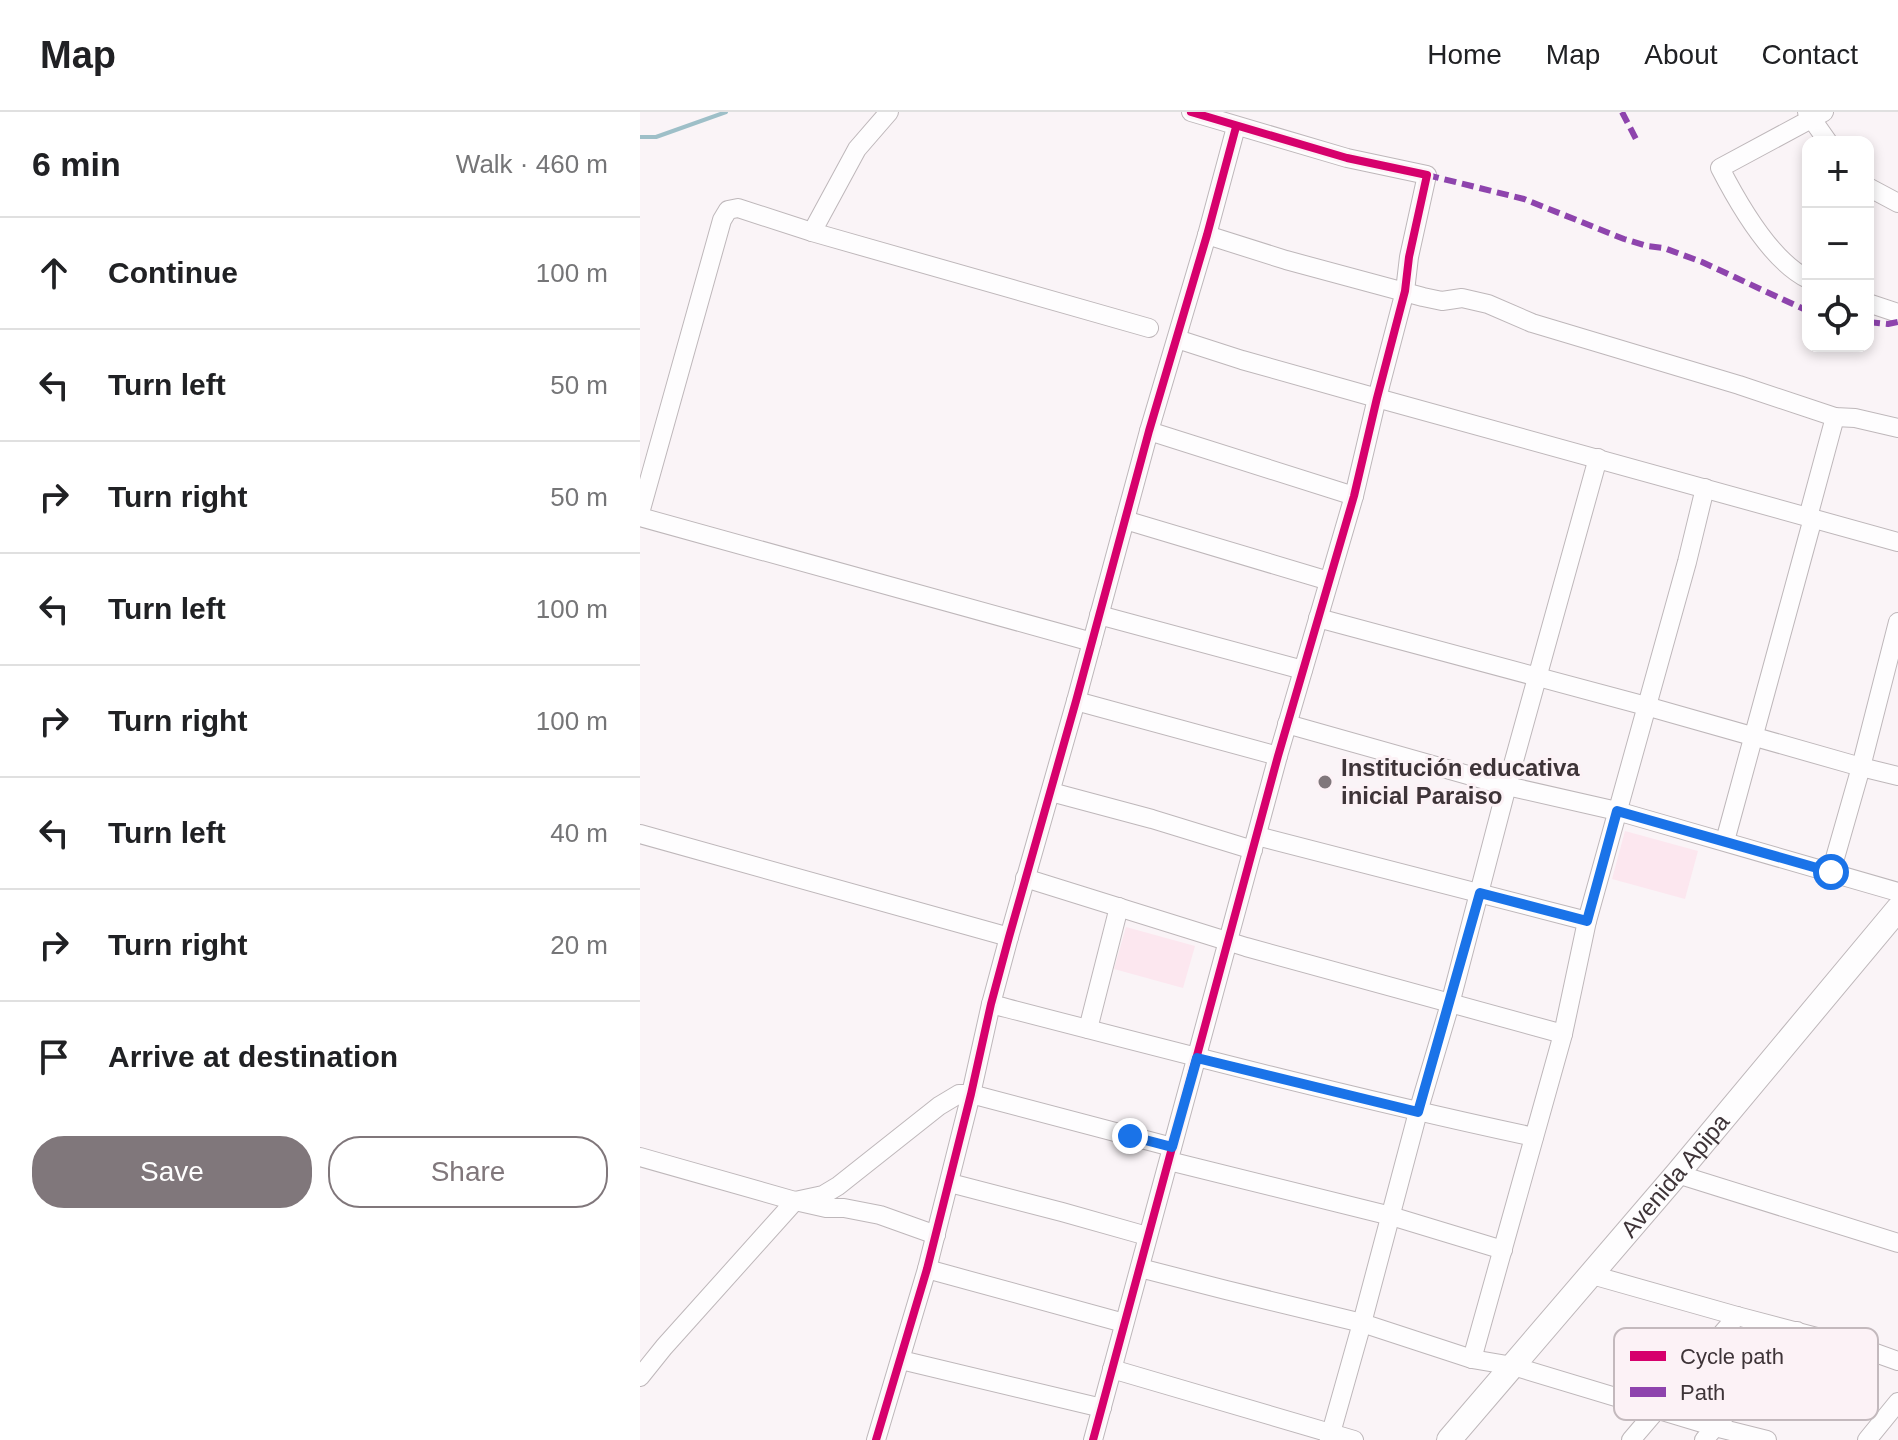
<!DOCTYPE html>
<meta charset="utf-8">
<style>
body{margin:0;font-family:Arial,sans-serif;background:#f2f2f2;color:#202124}
.controls{position:absolute;right:24px;top:24px;display:grid;overflow:hidden;border-radius:16px;box-shadow:0 4px 12px #0003}
.controls button{width:72px;height:72px;display:grid;place-items:center;padding:0;border:0;border-bottom:2px solid #e0e0e0;background:#fff;color:#202124;font:40px sans-serif}
.stop{position:absolute;width:24px;height:24px;margin:-18px;border:6px solid #1a73e8;border-radius:50%;background:#fff}
.stop.end{background:#1a73e8;border-color:#fff;box-shadow:0 2px 8px #0008}
.list{margin:0;padding:0;list-style:none}
h2{display:flex;justify-content:space-between;align-items:center;height:104px;margin:0;padding:0 32px;font-size:34px}
h2 small{font-size:26px;font-weight:400;color:#757577}
.list li{display:grid;grid-template-columns:52px 1fr auto;gap:24px;align-items:center;box-sizing:border-box;height:112px;padding:0 32px;border-top:2px solid #e0e0e0}
.list b{display:block;font-size:30px;white-space:nowrap}
.list em{font-size:26px;font-style:normal;color:#757577}
.actions{display:flex;gap:16px;padding:24px 32px}
.actions a{flex:1;padding:18px 0;border:2px solid #80777b;border-radius:32px;text-align:center;font-size:28px;color:#80777b}
.actions .main{background:#80777b;color:#fff}
.icon{flex:none;width:44px;height:44px;fill:none;stroke:currentColor;stroke-width:2;stroke-linecap:round;stroke-linejoin:round}
.map{position:relative;flex:none;width:1258px;height:1328px;overflow:hidden}
header{display:flex;align-items:center;gap:48px;box-sizing:border-box;height:112px;padding:0 40px;background:#fff;border-bottom:2px solid #e0e0e0}
header strong{font-size:38px}
nav{display:flex;gap:44px;margin-inline-start:auto;font-size:28px}
main{display:flex}
aside{flex:1;background:#fff}
.map>svg:first-child{display:block}
</style>
<header>
<strong>Map</strong>
<nav><a>Home</a><a>Map</a><a>About</a><a>Contact</a></nav>
</header>
<main>
<aside>
<h2>6 min<small>Walk · 460 m</small></h2>
<ul class="list">
<li><svg class="icon" aria-label="ahead" viewBox="0 0 24 24"><path d="M12 20V5M6 11l6-6 6 6"/></svg><div><b>Continue</b></div><em>100 m</em></li>
<li><svg class="icon" aria-label="left" viewBox="0 0 24 24"><path d="M17 20v-9H6M10 6l-5 5 5 5"/></svg><div><b>Turn left</b></div><em>50 m</em></li>
<li><svg class="icon" aria-label="right" viewBox="0 0 24 24"><path d="M7 20v-9h11M14 6l5 5-5 5"/></svg><div><b>Turn right</b></div><em>50 m</em></li>
<li><svg class="icon" aria-label="left" viewBox="0 0 24 24"><path d="M17 20v-9H6M10 6l-5 5 5 5"/></svg><div><b>Turn left</b></div><em>100 m</em></li>
<li><svg class="icon" aria-label="right" viewBox="0 0 24 24"><path d="M7 20v-9h11M14 6l5 5-5 5"/></svg><div><b>Turn right</b></div><em>100 m</em></li>
<li><svg class="icon" aria-label="left" viewBox="0 0 24 24"><path d="M17 20v-9H6M10 6l-5 5 5 5"/></svg><div><b>Turn left</b></div><em>40 m</em></li>
<li><svg class="icon" aria-label="right" viewBox="0 0 24 24"><path d="M7 20v-9h11M14 6l5 5-5 5"/></svg><div><b>Turn right</b></div><em>20 m</em></li>
<li><svg class="icon" aria-label="arrive" viewBox="0 0 24 24"><path d="M6 21V4h12l-3 4 3 4H6"/></svg><div><b>Arrive at destination</b></div></li>
</ul>
<div class="actions"><a class="main">Save</a><a>Share</a></div>
</aside>
<div class="map">
<svg width="1258" height="1328" viewBox="0 0 1258 1328">
<rect width="100%" height="100%" fill="#faf4f7"/>
<!-- green -->
<g fill="#fce7ef">
<polygon points="985,719 1058,739 1045,787 972,767"/>
<polygon points="486,815 555,834 543,876 474,857"/>
</g>
<g fill="none" stroke-linecap="round" stroke-linejoin="round">
<!-- stream -->
<polyline stroke="#9ebfc8" stroke-width="4" points="0,25 16,25 86,0"/>
<!-- street casing -->
<g stroke="#beb7ba" stroke-width="20">
<g id="street">
<polyline points="1167,0 1188,30"/>
<polyline points="1228,75 1258,91"/>
<polyline points="172,120 217,37 249,0"/>
<polyline points="567,123 646,148 783,185 802,189 822,186 848,192 892,211 1099,273 1195,305 1215,306 1258,316"/>
<path d="M1168,167C1131,149 1098,91 1080,56L1184,0"/>
<polyline points="1228,191 1258,201"/>
<polyline points="537,227 602,248 737,286 1258,430"/>
<polyline points="509,319 714,384"/>
<polyline points="0,401 82,108 88,98 98,96 172,120 509,216"/>
<polyline points="0,405 452,530"/>
<polyline points="1168,405 1195,305"/>
<polyline points="485,408 689,469"/>
<polyline points="459,503 663,558"/>
<polyline points="678,506 1006,594 1221,655 1258,664"/>
<polyline points="436,589 638,644"/>
<polyline points="647,612 867,674 977,699 1258,780"/>
<polyline points="411,680 512,707 613,738"/>
<polyline points="0,722 369,825"/>
<polyline points="617,724 947,809"/>
<polyline points="1085,729 1173,406"/>
<polyline points="1191,760 1221,655 1258,510"/>
<polyline points="385,766 606,835 923,922"/>
<path d="M351,892C532,939 712,986 894,1025"/>
<polyline points="448,917 479,795"/>
<polyline points="0,1045 155,1089 186,1096 204,1096 240,1103 296,1123"/>
<polyline points="529,1049 751,1104 863,1138"/>
<polyline points="1037,1062 1258,1131"/>
<polyline points="310,1071 422,1100 507,1124"/>
<polyline points="500,1156 586,1178 722,1211 832,1247 873,1254 1075,1315 1127,1328"/>
<polyline points="287,1157 484,1211"/>
<polyline points="952,1163 1097,1204 1230,1239 1258,1249"/>
<polyline points="832,1247 923,922 947,809 1047,450 1065,376"/>
<polyline points="261,1248 462,1296"/>
<polyline points="472,1257 714,1328"/>
<polyline points="0,1265 24,1235 155,1089 183,1083 198,1074 299,994 319,982 331,982 532,1035"/>
<polyline points="236,1328 287,1157 331,982 351,892 369,825 436,589 509,319 567,123 596,15"/>
<polyline points="453,1328 638,644 714,384 737,286 765,179 769,145 787,63 707,46 551,0"/>
<polyline points="689,1328 722,1211 778,1000 810,892 867,674 958,346"/>
<polyline points="991,1328 1097,1204"/>
<polyline points="1064,1328 1157,1219"/>
<polyline points="1227,1328 1258,1290"/>
</g>
</g>
<!-- secondary casing -->
<g stroke="#beb7ba" stroke-width="26">
<g id="secondary">
<path id="s1" d="M809,1328L1037,1062L1258,797"/>
</g>
</g>
<!-- street -->
<use href="#street" stroke="#fefdfe" stroke-width="18"/>
<!-- secondary -->
<use href="#secondary" stroke="#fefdfe" stroke-width="24"/>
<!-- quiet -->
<g stroke="#8e44ad" stroke-width="6" stroke-dasharray="12 6" stroke-linecap="butt">
<polyline points="982,0 998,31"/>
<polyline points="787,63 884,87 984,127 1007,134 1024,136 1062,150 1168,199"/>
<polyline points="1228,210 1248,212 1258,210"/>
</g>
<!-- cycleway casing -->
<g stroke="#fcf2f6" stroke-width="13">
<g id="cycleway">
<polyline points="236,1328 287,1157 331,982 351,892 369,825 436,589 509,319 567,123 596,15"/>
<polyline points="453,1328 638,644 714,384 737,286 765,179 769,145 787,63 707,46 551,0"/>
</g>
</g>
<!-- cycleway -->
<use href="#cycleway" stroke="#d6006c" stroke-width="8"/>
</g>
<g fill="none" stroke-linecap="round" stroke-linejoin="round">
<!-- route -->
<polyline stroke="#1a73e8" stroke-width="10" points="490,1024 532,1035 557,946 778,1000 840,781 947,809 977,699 1191,760"/>
</g>
<!-- markers -->
<circle fill="#80777b" stroke="#fcf2f6" stroke-width="3" cx="685" cy="670" r="8"/>
<g text-anchor="middle" stroke-width="6" stroke-linejoin="round" paint-order="stroke">
<!-- poi labels -->
<g font-size="24" font-weight="bold" fill="#3e3438" stroke="#fcf2f6" text-anchor="start">
<text x="701" y="664">Institución educativa<tspan x="701" dy="28">inicial Paraiso</tspan></text>
</g>
<!-- street labels -->
<g font-size="24" fill="#3e3438" stroke="#fcf2f6">
<text dy="8" stroke="none"><textPath href="#s1" startOffset="348">Avenida Apipa</textPath></text>
</g>
</g>
<!-- legend -->
<rect x="974" y="1216" width="264" height="92" rx="12" fill="#fcf2f6" stroke="#c3b9bd" stroke-width="2"/>
<rect x="990" y="1239" width="36" height="10" fill="#d6006c"/>
<rect x="990" y="1275" width="36" height="10" fill="#8e44ad"/>
<g font-size="22" fill="#3e3438">
<text x="1040" y="1252">Cycle path</text>
<text x="1040" y="1288">Path</text>
</g>
</svg>
<div class="controls">
<button>+</button>
<button>−</button>
<button><svg class="icon" aria-label="locate" viewBox="0 0 24 24"><circle cx="12" cy="12" r="6"/><path d="M12 2v4M12 18v4M2 12h4M18 12h4"/></svg></button>
</div>
<div class="stop" style="left:1191px;top:760px"></div>
<div class="stop end" style="left:490px;top:1024px"></div>
</div>
</main>
